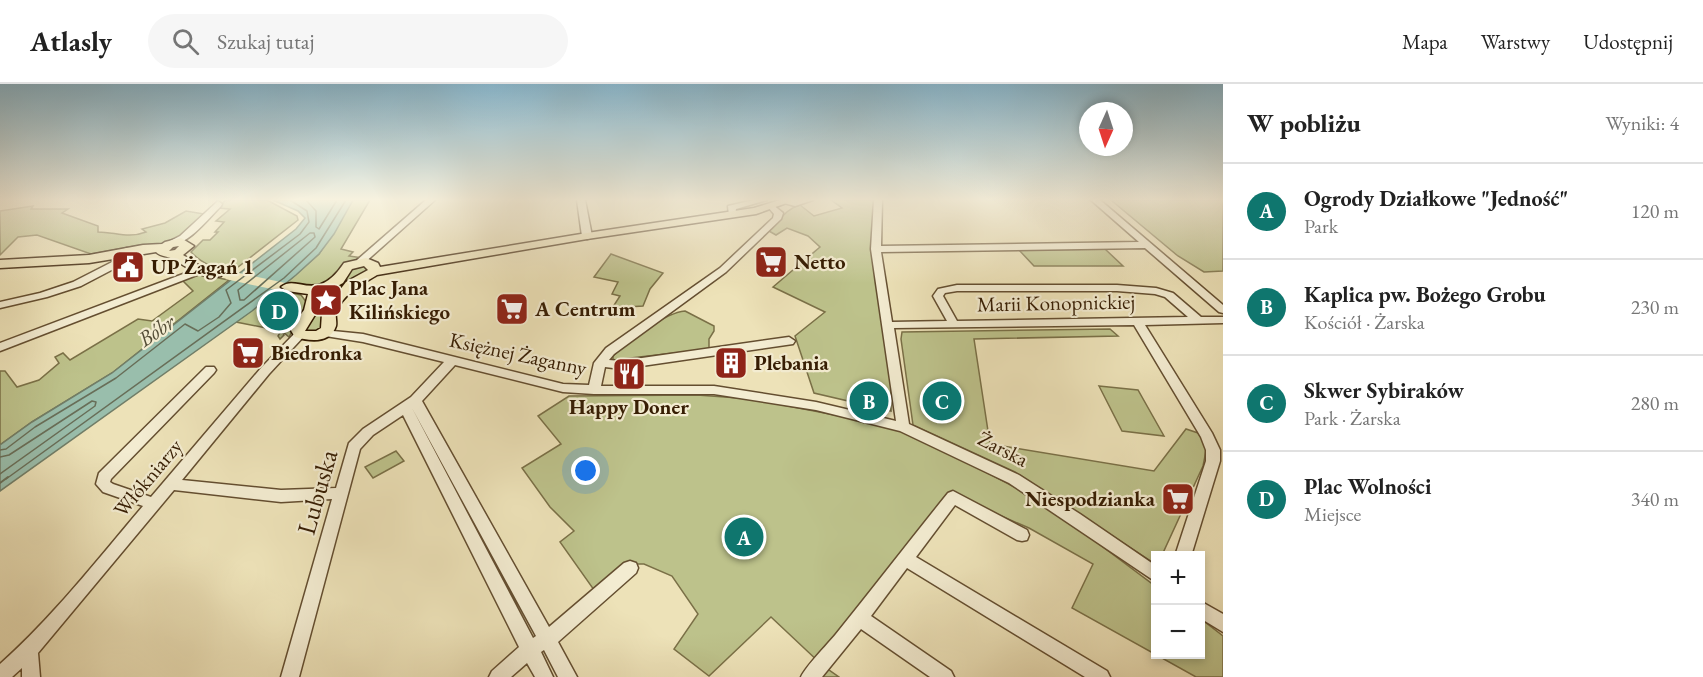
<!DOCTYPE html>
<html lang="pl">
<meta charset="utf-8">
<style>
body{margin:0;font-family:"EB Garamond",serif;background:#f6f6f6;color:#222}
.controls{position:absolute;right:18px;bottom:18px;display:grid;overflow:hidden;border-radius:0px;box-shadow:0 3px 9px #0003}
.controls button{width:54px;height:54px;display:grid;place-items:center;padding:0;border:0;border-bottom:2px solid #e0e0e0;background:#fff;color:#222;font:30px sans-serif}
.compass{position:absolute;left:1079px;top:18px;width:54px;height:54px;border-radius:50%;background:#fff;box-shadow:0 3px 9px #0003;rotate:183deg}
.you{position:absolute;left:586px;top:387px;width:21px;height:21px;margin:-15px;border:4px solid #fff;border-radius:50%;background:#1a73e8;box-shadow:0 0 0 9px #1a73e833}
.badge{display:grid;place-items:center;width:39px;height:39px;border-radius:50%;background:#0f766e;color:#fff;font-size:20px;font-weight:700}
.pin{position:absolute;translate:-50% -50%;border:3px solid #fff;box-shadow:0 2px 6px #0006}
.list{margin:0;padding:0;list-style:none}
h2{display:flex;justify-content:space-between;align-items:center;height:78px;margin:0;padding:0 24px;font-size:26px}
h2 small{font-size:20px;font-weight:400;color:#767676}
.list li{display:grid;grid-template-columns:39px 1fr auto;gap:18px;align-items:center;box-sizing:border-box;height:96px;padding:0 24px;border-top:2px solid #e0e0e0}
.list b{display:block;font-size:22px;white-space:nowrap}
.list p{margin:0;font-size:20px;white-space:nowrap;color:#767676}
.list em{font-size:20px;font-style:normal;color:#767676}
.icon{flex:none;width:33px;height:33px;fill:none;stroke:currentColor;stroke-width:2;stroke-linecap:round;stroke-linejoin:round}
.map{position:relative;flex:none;width:1223px;height:593px;overflow:hidden}
header{display:flex;align-items:center;gap:36px;box-sizing:border-box;height:84px;padding:0 30px;background:#fff;border-bottom:2px solid #e0e0e0}
header strong{font-size:28px}
nav{display:flex;gap:33px;margin-inline-start:auto;font-size:21px}
.search{width:420px;height:54px;background:#f6f6f6;display:flex;align-items:center;gap:15px;box-sizing:border-box;padding:0 21px;border-radius:33px;color:#767676;font-size:22px}
main{display:flex}
aside{flex:1;background:#fff}
.map>svg:first-child{display:block}
</style>
<header>
<strong>Atlasly</strong>
<div class="search"><svg class="icon" aria-label="search" viewBox="0 0 24 24"><circle cx="10" cy="10" r="6"/><path d="M15 15l6 6"/></svg>Szukaj tutaj</div>
<nav><a>Mapa</a><a>Warstwy</a><a>Udostępnij</a></nav>
</header>
<main>
<div class="map">
<svg width="1223" height="593" viewBox="0 0 1223 593">
<rect width="100%" height="100%" fill="#ede2b8"/>
<filter id="stains"><feTurbulence type="fractalNoise" baseFrequency=".00333" numOctaves="4"/><feColorMatrix values="0 0 0 0 .2 0 0 0 0 .09 0 0 0 0 .02 0 0 0 .5 -.17"/></filter>
<radialGradient id="worn" r=".72"><stop offset=".6" stop-color="#630" stop-opacity="0"/><stop offset="1" stop-color="#630" stop-opacity=".3"/></radialGradient>
<!-- green -->
<g fill="#bdc28b" stroke="#7a7047" stroke-width="1.5">
<path d="M225,116H267L297,132L298,136L233,187C217,185 203,181 191,168L203,156H210L218,148H215L224,138L216,137L230,125L219,124Z"/>
<polygon points="353,116 370,116 341,165 353,168 349,172 363,174 339,193 316,203 286,199 319,170"/>
<path d="M831,116H874L872,157L891,288V327L814,309L795,252L825,228L773,203L820,163L808,152L787,144L776,151L769,147C780,137 785,125 800,121L814,132L842,124Z"/>
<polygon points="1111,116 1223,116 1223,187 1204,188 1178,172"/>
<path d="M33,122L31,125H68L62,129L98,142V148C115,148 128,155 146,148L142,145L165,139L186,127L204,130L185,150L164,160L140,161L91,170L37,151L18,153L0,171V127Z"/>
<polygon points="1105,165 1123,182 1034,182 1019,166"/>
<polygon points="611,170 663,189 650,205 643,222 627,223 609,229 620,212 612,210 618,198 594,193"/>
<path d="M363,181L369,185C365,191 356,193 351,200C339,215 333,235 317,247H306L304,244L319,211L353,184Z"/>
<polygon points="193,191 202,191 229,196 112,289 32,338 0,361 0,287 5,287 17,303 39,296 59,279 55,273 63,269 70,276 138,235 152,237 193,207 182,196"/>
<polygon points="278,206 301,211 307,219 289,253 282,247 284,251 280,255 278,252 281,247 236,238"/>
<path d="M685,227L714,242V247L709,255V265L613,276V272C628,257 664,229 685,227Z"/>
<polygon points="1110,245 1118,252 974,255 990,360 1154,387 1186,345 1198,349 1207,362 1203,382 1162,471 1156,472 1155,480 1015,388 913,341 901,255 902,248"/>
<polygon points="1099,302 1138,306 1164,352 1122,347"/>
<polygon points="697,311 752,315 892,342 934,361 1022,407 1071,439 1155,502 1156,570 1200,570 1201,535 1223,552 1223,593 1196,593 1072,524 1093,480 1029,444 953,411 822,581 839,593 809,593 821,580 771,533 709,592 674,565 698,530 672,492 644,480 626,480 594,506 560,458 574,447 550,423 522,384 561,360 538,332 569,312"/>
<polygon points="396,367 404,377 373,394 365,383"/>
</g>
<!-- water -->
<polygon fill="#99beac" stroke="#717e68" stroke-width="1.5" points="273,116 353,116 334,150 319,170 296,191 252,227 0,407 0,361 32,338 112,289 296,145 305,134 298,127"/>
<!-- pier -->
<polygon fill="#ede2b8" points="234,188 290,200 281,207 225,195"/>
<g fill="none" stroke-linecap="round" stroke-linejoin="round">
<!-- shore-far1 -->
<g stroke="#686e58" stroke-width="1.5">
<polyline points="306,116 316,127 316,143 319,145 337,116"/>
<polygon points="310,149 314,149 315,153 244,216 240,216 238,206"/>
<polyline points="0,366 6,365 35,343 116,294 185,240 198,247 219,233 231,219 226,206 300,150 309,138 307,127 290,116"/>
<polyline points="0,373 9,371 92,317 96,318 95,322 0,390"/>
<polyline points="6,395 284,194 316,164 346,116"/>
</g>
<!-- shore -->
<polyline stroke="#686e58" stroke-width="2" points="0,399 8,393"/>
<!-- minor casing -->
<g stroke="#644e30" stroke-width="3">
<g id="minor">
<polygon points="426,116 435,116 363,180 357,180 357,176"/>
<polygon points="577,116 585,116 592,152 590,154 587,155 582,152"/>
<polygon points="754,116 767,116 736,125 735,132 729,132 728,122"/>
<polygon points="784,116 813,116 795,122 784,119"/>
<path d="M874,116H882L881,162L1139,158L1091,116H1100L1223,221V229L1219,228L1145,164L881,168L892,238L947,237L933,212L938,205L957,201H1117L1156,204L1173,209L1201,233H1223V239L1145,241L1212,349L1220,366V377L1191,472H1175L1206,377V366L1201,353L1134,241L894,244L909,340L1019,391L1080,430L1156,482V498L1009,399L900,347L816,326L714,310H594L563,308L455,281L422,317L549,543L624,479L630,477L636,479L638,484L636,489L558,558L577,593H558L544,566L541,568L553,593H535L527,579L511,593H489L492,587L519,563L403,331L373,351L360,365L299,593H281L332,415L281,418L174,406L38,569L40,593H22V584L12,593H0V580C53,533 97,476 143,422L103,408L96,400L99,389L206,283H214L216,286L214,289L111,395L110,398L113,400L151,413L261,284L296,248L300,246L306,250L269,290L182,396L281,406L336,404L349,359L363,345L411,313L444,278L363,258L319,251L317,249L319,247L323,246L363,250L563,300L589,301L594,279L606,264L720,184L773,134L774,130L768,123L772,120L783,129L781,135L726,188L614,270L609,276L621,277L789,253L795,257L793,260L621,285L605,283L601,302H714L816,318L896,337L871,165ZM957,207H1117L1155,210L1165,213L1188,233L957,237L943,212L945,209ZM412,324L536,552L533,554Z"/>
<path d="M218,117L222,120L221,122C209,134 187,162 170,161V157L180,152Z"/>
<polygon points="127,164 132,167 123,180 81,202 47,213 0,224 0,218 40,209 73,198 116,176 124,165"/>
<polygon points="199,184 202,185 202,189 0,267 0,259"/>
<path d="M953,407L1027,446L1029,451L1027,456L1022,457L1017,456L955,421L916,473L1107,587L1110,593H1085L907,484L871,532L951,587L954,593H930L861,545L822,593H801C806,582 827,561 836,550C874,503 910,456 948,409Z"/>
<polygon points="1200,517 1223,530 1223,548 1200,534"/>
</g>
</g>
<!-- major casing -->
<g stroke="#361d03" stroke-width="3">
<g id="major">
<path d="M780,116H795L756,130L587,155L377,191C362,200 343,210 336,228C335,232 337,238 336,242C330,260 309,257 295,253L290,245L304,226L308,210L287,207L281,203C297,189 316,221 344,179L366,174L378,179L380,183L587,149L754,124ZM364,182L368,186L346,198L322,229L321,244L316,247H305L318,226L321,211L343,199L352,185Z"/>
<path d="M181,154L194,162L183,171L203,184L221,186L223,189L221,192C201,196 189,184 173,175C167,172 161,173 156,168L89,179L0,184V176L89,171L143,161L162,160L165,158ZM179,162L175,166L169,167L173,163Z"/>
</g>
</g>
<!-- minor -->
<use href="#minor" fill="#f3ecd1" fill-rule="evenodd"/>
<!-- major -->
<use href="#major" fill="#ede2b8" fill-rule="evenodd"/>
</g>
<!-- sky -->
<linearGradient id="sky" x2="0" y2="1"><stop stop-color="#88b8d0"/><stop offset="0.58" stop-color="#f7f2df"/><stop offset="1" stop-color="#f7f2df" stop-opacity="0"/></linearGradient>
<rect width="1223" height="199" fill="url(#sky)"/>
<!-- icons -->
<defs>
<g id="supermarket-square" transform="scale(1.725)"><rect x="-9" y="-9" width="18" height="18" rx="4" fill="#8f2418" stroke="#f3ecd1"/><path d="M-6-5.5h2.5l.6 2H6L4.5 2H-2.5L-4.4-4H-6ZM-1.5 3.2a1.3 1.3 0 1 0 .1 0ZM3 3.2a1.3 1.3 0 1 0 .1 0Z" fill="#fff"/></g>
<g id="civic-square" transform="scale(1.725)"><rect x="-9" y="-9" width="18" height="18" rx="4" fill="#8f2418" stroke="#f3ecd1"/><path d="M-.6-6.5H3V-4.5H.6V-3L4-1V1h2V6H-6V1h2V-1L-.6-3ZM-1.2 2.5V6h2.4V2.5Z" fill="#fff"/></g>
<g id="sight-square" transform="scale(1.725)"><rect x="-9" y="-9" width="18" height="18" rx="4" fill="#8f2418" stroke="#f3ecd1"/><path d="M0-6L1.8-2.2L6-1.7L2.9 1.2L3.7 5.4L0 3.3L-3.7 5.4L-2.9 1.2L-6-1.7L-1.8-2.2Z" fill="#fff"/></g>
<g id="building-square" transform="scale(1.725)"><rect x="-9" y="-9" width="18" height="18" rx="4" fill="#8f2418" stroke="#f3ecd1"/><path d="M-4-6H4V6H1V3H-1V6H-4ZM-2.5-4.3h1.7v1.8h-1.7ZM.8-4.3h1.7v1.8H.8ZM-2.5-1h1.7V.8h-1.7ZM.8-1h1.7V.8H.8Z" fill="#fff"/></g>
<g id="restaurant-square" transform="scale(1.725)"><rect x="-9" y="-9" width="18" height="18" rx="4" fill="#8f2418" stroke="#f3ecd1"/><path d="M-5-6h1v4h1v-4h1v4h1v-4h1v5L-1.5 .5V6h-2V.5L-5-1ZM5-6V6H3V1.5H1.5Q1.5-4 5-6Z" fill="#fff"/></g>
</defs>
<g fill-rule="evenodd">
<use href="#supermarket-square" x="771" y="178"/>
<use href="#civic-square" x="128" y="183"/>
<use href="#sight-square" x="326" y="216"/>
<use href="#supermarket-square" x="512" y="225"/>
<use href="#supermarket-square" x="248" y="269"/>
<use href="#building-square" x="731" y="279"/>
<use href="#restaurant-square" x="629" y="290"/>
<use href="#supermarket-square" x="1178" y="415"/>
</g>
<g text-anchor="middle" stroke-width="4.5" stroke-linejoin="round" paint-order="stroke">
<!-- poi labels -->
<g font-size="21" font-weight="bold" fill="#361d03" stroke="#f3ecd1" text-anchor="start">
<text x="794" y="185">Netto</text>
<text x="151" y="190">UP Żagań 1</text>
<text x="349" y="211">Plac Jana<tspan x="349" dy="24">Kilińskiego</tspan></text>
<text x="535" y="232">A Centrum</text>
<text x="271" y="276">Biedronka</text>
<text x="754" y="286">Plebania</text>
<text x="629" y="330" text-anchor="middle">Happy Doner</text>
<text x="1155" y="422" text-anchor="end">Niespodzianka</text>
</g>
<!-- street labels -->
<g font-size="21" fill="#361d03" stroke="#f3ecd1">
<text transform="translate(1056 219) rotate(-1)" y="7">Marii Konopnickiej</text>
<text transform="translate(518 270) rotate(12)" y="7">Księżnej Żaganny</text>
<text transform="translate(1003 365) rotate(27)" y="7">Żarska</text>
<text transform="translate(148 394) rotate(-50)" y="7">Włókniarzy</text>
</g>
<!-- water labels -->
<g font-size="22" font-style="italic" fill="#544d36" stroke="#f3ecd1">
<text transform="translate(156 246) rotate(-34)" y="8">Bóbr</text>
</g>
<!-- near-street labels -->
<g font-size="26" fill="#361d03" stroke="#f3ecd1">
<text transform="translate(317 408) rotate(-74)" y="9">Lubuska</text>
</g>
</g>
<rect width="100%" height="100%" filter="url(#stains)"/>
<rect width="100%" height="100%" fill="url(#worn)"/>
</svg>
<div class="controls">
<button>+</button>
<button>−</button>
</div>
<svg class="compass" viewBox="-18 -18 36 36"><path d="M0-13l5 13h-10z" fill="#e53935"/><path d="M0 13l5-13h-10z" fill="#767676"/></svg>
<div class="you"></div>
<div class="pin badge" style="left:744px;top:453px">A</div>
<div class="pin badge" style="left:869px;top:317px">B</div>
<div class="pin badge" style="left:942px;top:317px">C</div>
<div class="pin badge" style="left:279px;top:227px">D</div>
</div>
<aside>
<h2>W pobliżu<small>Wyniki: 4</small></h2>
<ul class="list">
<li><span class="badge">A</span><div><b>Ogrody Działkowe &quot;Jedność&quot;</b><p>Park</p></div><em>120 m</em></li>
<li><span class="badge">B</span><div><b>Kaplica pw. Bożego Grobu</b><p>Kościół · Żarska</p></div><em>230 m</em></li>
<li><span class="badge">C</span><div><b>Skwer Sybiraków</b><p>Park · Żarska</p></div><em>280 m</em></li>
<li><span class="badge">D</span><div><b>Plac Wolności</b><p>Miejsce</p></div><em>340 m</em></li>
</ul>
</aside>
</main>
